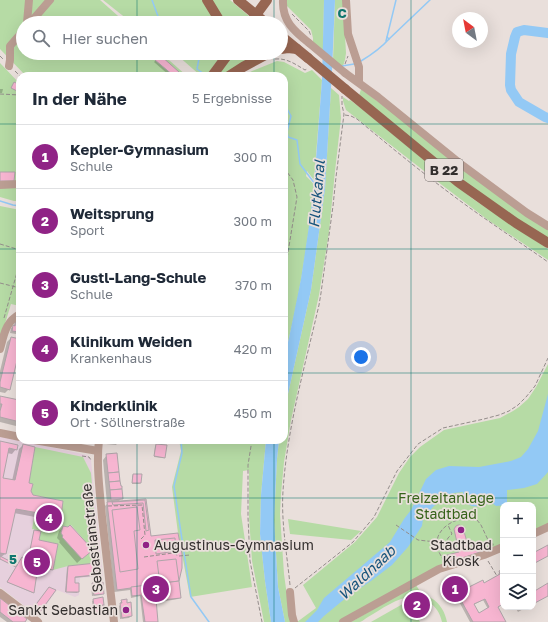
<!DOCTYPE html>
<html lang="de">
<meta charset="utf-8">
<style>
body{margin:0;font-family:"Golos Text",sans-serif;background:#f2f2f3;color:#1f2937}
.controls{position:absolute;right:12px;bottom:12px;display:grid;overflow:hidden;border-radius:8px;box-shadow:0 4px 16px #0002}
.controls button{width:36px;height:36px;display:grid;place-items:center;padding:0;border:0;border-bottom:1px solid #e0e1e3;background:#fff;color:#1f2937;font:20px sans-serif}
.compass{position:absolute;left:452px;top:12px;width:36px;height:36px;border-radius:50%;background:#fff;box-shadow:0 4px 16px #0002;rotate:328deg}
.you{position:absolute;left:361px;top:357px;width:14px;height:14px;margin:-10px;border:3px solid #fff;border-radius:50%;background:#1a73e8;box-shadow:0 0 0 6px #1a73e833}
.badge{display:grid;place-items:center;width:26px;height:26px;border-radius:50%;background:#902386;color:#fff;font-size:13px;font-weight:700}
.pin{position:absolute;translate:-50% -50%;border:2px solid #fff;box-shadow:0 1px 4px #0006}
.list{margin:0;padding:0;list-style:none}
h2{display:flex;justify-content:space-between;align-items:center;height:52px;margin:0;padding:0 16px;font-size:17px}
h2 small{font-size:13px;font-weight:400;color:#747a83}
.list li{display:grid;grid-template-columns:26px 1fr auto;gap:12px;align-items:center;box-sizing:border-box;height:64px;padding:0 16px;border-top:1px solid #e0e1e3}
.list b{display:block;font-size:15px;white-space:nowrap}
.list p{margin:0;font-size:13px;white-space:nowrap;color:#747a83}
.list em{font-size:13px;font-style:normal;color:#747a83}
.icon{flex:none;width:22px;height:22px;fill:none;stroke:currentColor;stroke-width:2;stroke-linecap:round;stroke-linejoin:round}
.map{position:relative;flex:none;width:548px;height:622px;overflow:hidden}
.search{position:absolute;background:#fff;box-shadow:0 4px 16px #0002;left:16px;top:16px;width:272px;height:44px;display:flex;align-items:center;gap:10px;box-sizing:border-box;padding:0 14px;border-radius:22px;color:#747a83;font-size:15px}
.panel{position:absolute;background:#fff;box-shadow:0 4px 16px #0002;left:16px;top:72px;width:272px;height:372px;border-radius:12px}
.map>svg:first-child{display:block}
</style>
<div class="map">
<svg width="548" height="622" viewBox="0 0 548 622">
<rect width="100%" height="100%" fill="#e9dfdb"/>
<!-- medical -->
<polygon fill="#e6d0dd" points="0,436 87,455 91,460 103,576 80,578 79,595 75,597 57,590 38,616 0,587"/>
<!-- green -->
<g fill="#b6dba5" fill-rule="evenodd">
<polygon points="0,0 100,0 126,23 23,23 23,53 161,53 187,76 26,76 0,49"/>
<polygon points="103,0 204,0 218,23 132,23"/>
<polygon points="211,0 230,0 249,16 245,23 225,23"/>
<polygon points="286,0 324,0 323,53 313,45 313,38 311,30 285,4"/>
<polygon points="335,0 343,0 346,53 345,60 342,69 333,61"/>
<polygon points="170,53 223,53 206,76 201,76 177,55"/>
<polygon points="234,53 265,53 225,76 218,76"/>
<path d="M277,61L284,62L305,73L312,70L322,80L314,180L307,171L306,176L311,181L314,185C308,243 299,302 284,358V76H244L252,71Z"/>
<polygon points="0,63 20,84 20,201 14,201 0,197"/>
<polygon points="331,88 339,95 341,118 335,171 329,232 319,295 291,420 284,462 281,494 280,514 284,574 290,618 292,622 285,622 278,587 274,520 277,459 279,440 284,440 284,412 311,290 325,189"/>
<polygon points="361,89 548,228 548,238 518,220 470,186 359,96"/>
<polygon points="343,97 349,101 350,100 362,109 440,173 473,199 548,249 548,260 488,220 442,185 346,110 343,101"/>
<polygon points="0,206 20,210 20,306 11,304 0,340"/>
<polygon points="548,364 548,524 533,531 533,505 503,505 503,545 440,567 340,622 297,622 316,608 303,585 355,542 377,517 399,473 410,457 420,447 444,430 500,418 513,411 519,407 528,399 536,387"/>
<polygon points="179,440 266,440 261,495 260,534 265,581 271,622 264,622 252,561 249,517 249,470 243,471 241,514 252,587 190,597 178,533 172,487 181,451"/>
<path d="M35,447L83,457L91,473L99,563L68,566L53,570L58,544L39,540L41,531L32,529L35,513L61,517L63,501L33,495L31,491L33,484L29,483ZM71,525L93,550L82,559L62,537L63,536L61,533L63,526L68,527Z"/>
<polygon points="288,519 361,531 351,540 290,534"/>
<path d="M416,585C422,595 422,592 431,598C440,603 445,612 447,622H442C440,613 436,607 429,602C408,588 386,607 368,617C366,618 363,621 360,622C357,622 354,622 351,622Z"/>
<polygon points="408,601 420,622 371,622"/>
</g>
<!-- water -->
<g fill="#93c9f5">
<polygon points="324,0 335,0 332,71 325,189 311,290 284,412 284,358 289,338 301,279 310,219 314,185 322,80"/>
<path d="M548,394V472L537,484L524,488L507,490V505L496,506L492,503C487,503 484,506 479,506C469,508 462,501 463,492L454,493L443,498L433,507L423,519L422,526L408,547L392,565L371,581L347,597L324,616L318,622H305L317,610L324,598L390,542L404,519L411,510L426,479L436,470L449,466L479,467L511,461L521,457L528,449L538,431Z"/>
<polygon points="266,440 279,440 277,459 274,520 278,587 285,622 271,622 265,581 260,534 261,495"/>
</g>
<!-- shadow -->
<g fill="#0003" fill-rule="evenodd">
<polygon points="160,56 177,72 174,76 170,76 154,62"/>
<polygon points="0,89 3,89 2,93 0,93"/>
<polygon points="17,194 20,194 20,199 16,198"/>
<polygon points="20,318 20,330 19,330 16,334 10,333 11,328 14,326 15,321"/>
<polygon points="11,338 20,340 19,348 20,348 20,354 18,353 9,389 5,393 0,392 0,371 7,342"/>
<polygon points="20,388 20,427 0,422 0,397 17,401"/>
<polygon points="107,440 120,440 116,445 106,444"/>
<path d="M0,442L16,449L12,454L7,453L2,479L12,481L19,449L23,445L28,483L32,496L62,502L60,517L56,521L14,513L5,554L1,557L17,566L28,561L34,531L38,541L57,544L52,570L34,567V573L36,574L33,593L7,582L16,567L0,559ZM37,548L44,550L42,560L35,558Z"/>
<polygon points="156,445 164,457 163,458 154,457 155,446"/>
<polygon points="107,455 122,498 118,502 150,537 178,581 180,597 178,599 160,602 160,599 155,600 157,622 143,622 140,596 131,598 130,590 114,592 105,506 107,504 103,460"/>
<polygon points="133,475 141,483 139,484 132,484 132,476"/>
<polygon points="457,526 469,551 488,546 493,543 494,545 488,549 462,558 462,557 448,561 447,556 460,553 454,530"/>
<polygon points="63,527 68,528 87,554 77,563 59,542 60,541 57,538 59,531"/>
<polygon points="68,567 97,571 93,572 94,575 93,576 74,578 74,584 78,592 77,593 65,592 67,568"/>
<path d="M503,570V604L497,607L504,622H470L456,596L458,594L484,584L499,576L498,574ZM483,600L488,609L478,614L473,605Z"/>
<polygon points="93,584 103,593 101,595 92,596 91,586"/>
<polygon points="0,599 23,622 7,622 0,617"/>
<polygon points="94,600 104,614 103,615 94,616 92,601"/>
<polygon points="122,601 131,616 129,618 120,619 119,606 120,605 120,603"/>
<polygon points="515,607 527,607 518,612"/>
</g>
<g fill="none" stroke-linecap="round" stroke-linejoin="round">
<!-- stream -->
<g stroke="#93c9f5" stroke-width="1.5">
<polyline points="152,0 159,19 161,23"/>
<polyline points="389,39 387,37 396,0"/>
<polyline points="386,41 387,37"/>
<polyline points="200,53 197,69 207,76"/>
<path d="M361,61C371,55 381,48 389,39L430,0"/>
<polyline points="342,66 354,64"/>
<polyline points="284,107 286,107 291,116 287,132 288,137 297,140 300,164 315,184"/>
<polyline points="0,201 13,205 20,206"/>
<polyline points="181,440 182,453 174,486 183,546 191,597 209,622"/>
</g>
<!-- river -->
<polyline stroke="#93c9f5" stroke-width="10" points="548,33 524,30 517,32 515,37 511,54 510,85 511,90 519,102 545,117 548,118"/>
</g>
<!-- building -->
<g fill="#f7b5d1" stroke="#afa5a9" fill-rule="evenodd">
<polygon points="160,55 179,72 175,76 174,76 155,60"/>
<polygon points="14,82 20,85 17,91 11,88"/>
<polygon points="0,172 15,172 14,181 0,181"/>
<polygon points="20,317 19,332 12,331 13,325 15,326 16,318"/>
<polygon points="11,337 20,339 20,348 10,390 0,387 0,382"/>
<polygon points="0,396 19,400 20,398 20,422 0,417 0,411 2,404 0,404"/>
<polygon points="0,441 18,445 17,450 9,448 3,478 15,480 23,444 35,447 29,483 33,484 31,491 33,495 63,501 61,517 16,509 6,554 0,553"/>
<polygon points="156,444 167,445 165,458 154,456"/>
<polygon points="117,453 119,472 108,473 106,454"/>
<polygon points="119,472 120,481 109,482 108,473"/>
<polygon points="133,474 142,474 141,483 132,483"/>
<polygon points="120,481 121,486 122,486 122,489 110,490 109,482"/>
<polygon points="122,489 123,499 111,500 110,490"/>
<polygon points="146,499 151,536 178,533 182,554 182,568 179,581 117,590 107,502"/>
<polygon points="145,500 149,530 146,531 143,503 113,505 112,502"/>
<polygon points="137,507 140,530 134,531 138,569 120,572 112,510"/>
<polygon points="70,525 93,550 82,559 62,537 63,536 61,533 63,526 68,527"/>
<polygon points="458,525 460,525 463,528 469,549 484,545 486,550 462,558 462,557 448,561 447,555 459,552 454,529 456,526"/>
<path d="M34,530L41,531L39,540L58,544L53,570L35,567V572L37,573L34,593L7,582L22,557L28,560ZM38,549L44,550L42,559L36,557Z"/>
<polygon points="175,538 176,551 156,554 155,540"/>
<polygon points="548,545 548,556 533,564 533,553"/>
<polygon points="0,556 17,565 16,567 0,559"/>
<polygon points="176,559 179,581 160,584 157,561"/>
<polygon points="96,563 98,571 94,571 95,575 75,577 75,583 79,583 79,592 66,592 68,566"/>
<path d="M503,569V604L498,607L506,622H473L457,593L483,580L484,583L500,574L499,571ZM485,599L489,607L479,613L474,604Z"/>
<polygon points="179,581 181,598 162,600 161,598 156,599 158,622 145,622 141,595 132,596 131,587"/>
<polygon points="103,582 104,594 94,595 92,583"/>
<polygon points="548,583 548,596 533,604 533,592"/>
<polygon points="49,587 56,590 40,612 34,607"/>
<polygon points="103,597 104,605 94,607 93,599"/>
<polygon points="0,598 27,619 25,622 13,622 0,612"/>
<polygon points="127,599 127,603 131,602 132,616 122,618 120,603 122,603 121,600"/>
<polygon points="104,605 105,614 95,615 94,607"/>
</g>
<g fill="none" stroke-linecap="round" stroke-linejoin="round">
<!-- path -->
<g stroke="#948d8b" stroke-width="1" stroke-dasharray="4 2" stroke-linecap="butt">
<polyline points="292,14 309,31 311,36"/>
<polyline points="0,56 3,59"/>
<path d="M275,59C287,58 295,64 305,70L307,69"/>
<polyline points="345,64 348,56"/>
<polyline points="15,71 20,76"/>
<polyline points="0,94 20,95"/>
<path d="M345,115L351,116L357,119C399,154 442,189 487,220C507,234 528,248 548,262"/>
<polyline points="284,168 293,180 297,197 284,277"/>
<polyline points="0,244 20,250"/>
<polyline points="0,283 20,288"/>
<polyline points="4,318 20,262"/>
<polyline points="252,440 248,465 248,517 250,561 262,622"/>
<polyline points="82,456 89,457 91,460"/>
<polyline points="108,506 142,505 145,535 141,539"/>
<polyline points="396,525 418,540 436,542"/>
<polyline points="438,544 445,544 448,538 452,534 448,525"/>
<polyline points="144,557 173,553 179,556 190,555"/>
<path d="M444,561C441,556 437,550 437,544C436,530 452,519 465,519C469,518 473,519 477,520L481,525L489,542L484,544H478"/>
<polyline points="488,561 497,576"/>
<path d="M290,585C287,554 281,522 283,491C287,428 305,366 319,305L321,293L333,206L336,177L344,114L342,105V96"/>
<polyline points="295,588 353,542 374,517 397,471 418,444 443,428 484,419 499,415 509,411 518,405 526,397 535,386 548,358"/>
</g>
<!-- minor -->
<g stroke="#bb9e93" stroke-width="8">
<path d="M283,0C282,21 294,31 309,43"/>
<polyline points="346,0 348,34 359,67 359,82"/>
<polyline points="27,23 29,0"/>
<polyline points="30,23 50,0"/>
<polyline points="9,66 10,60 10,46 23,31"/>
<polyline points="345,73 378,97 462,165 527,213 548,226"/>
<polyline points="0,185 20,184"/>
<path d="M0,349C4,335 5,322 20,314"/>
<polyline points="0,433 20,437"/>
<polyline points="34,440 98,451"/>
<path d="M99,440C96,466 100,492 102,517C106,552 110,587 114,622"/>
<polyline points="533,534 548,527"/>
<polyline points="290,592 292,615 294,622"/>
<polyline points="0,593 38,622"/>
<polyline points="343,622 439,569 484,555 503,547"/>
</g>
<!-- major -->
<g stroke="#976652" stroke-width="10">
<polyline points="207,0 221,23"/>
<polyline points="238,0 266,23"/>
<polyline points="281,36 308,58"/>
<polyline points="281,49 288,48 297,49"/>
<polyline points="212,76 229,53"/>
<polyline points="229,76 243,67 269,53"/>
<polyline points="345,89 458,182 516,223 548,243"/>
</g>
<!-- minor-bridge -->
<polyline stroke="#bb9e93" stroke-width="8" points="309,43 345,73"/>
<!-- major-bridge -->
<g stroke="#976652" stroke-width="10">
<polyline points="250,23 267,0"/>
<polyline points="308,58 345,89"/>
</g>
</g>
<!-- grid -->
<path fill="none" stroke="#0f766e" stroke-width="1" stroke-opacity="0.55" d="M137,0V23M274,0V23M411,0V622M137,53V76M274,53V76M0,124H20M284,124H548M0,249H20M284,249H548M0,373H20M284,373H548M137,440V622M274,440V622M0,498H548"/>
<!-- markers -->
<g fill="#902386" stroke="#e9dfdb" stroke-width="1.5">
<circle cx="461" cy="530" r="4"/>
<circle cx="146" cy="545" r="4"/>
<circle cx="126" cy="610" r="4"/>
</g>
<g text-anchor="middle" stroke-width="3.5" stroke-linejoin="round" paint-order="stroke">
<!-- shield labels -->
<rect fill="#e9dfdb" stroke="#6a6462" stroke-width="1" x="425" y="159" width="38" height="22" rx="3"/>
<g font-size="13" font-weight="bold" fill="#332f2e">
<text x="444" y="175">B 22</text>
</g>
<!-- park labels -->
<g font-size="14" fill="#36631a" stroke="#e9dfdb">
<text x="446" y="503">Freizeitanlage<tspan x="446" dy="16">Stadtbad</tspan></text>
</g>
<!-- street labels -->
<g font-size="14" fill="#332f2e" stroke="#e9dfdb">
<text transform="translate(92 538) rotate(-96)" y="5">Sebastianstraße</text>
</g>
<!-- poi labels -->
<g font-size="14" fill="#332f2e" stroke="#e9dfdb" text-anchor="start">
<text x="154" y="550">Augustinus-Gymnasium</text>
<text x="461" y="550" text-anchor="middle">Stadtbad<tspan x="461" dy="16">Kiosk</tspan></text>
<text x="118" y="615" text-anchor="end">Sankt Sebastian</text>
</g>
<!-- water labels -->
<g font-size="15" font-style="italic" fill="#16537c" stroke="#e9dfdb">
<text transform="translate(317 194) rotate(-85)" y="5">Flutkanal</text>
<text transform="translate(367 573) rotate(-43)" y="5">Waldnaab</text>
</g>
</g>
<g font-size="13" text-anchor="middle" font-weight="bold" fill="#0f766e" stroke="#e9dfdb" stroke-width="3.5" stroke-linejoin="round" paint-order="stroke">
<text x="342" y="18">C</text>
<text x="13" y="564">5</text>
</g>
</svg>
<div class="controls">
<button>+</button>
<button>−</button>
<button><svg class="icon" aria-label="layers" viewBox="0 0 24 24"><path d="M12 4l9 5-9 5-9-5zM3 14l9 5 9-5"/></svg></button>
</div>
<svg class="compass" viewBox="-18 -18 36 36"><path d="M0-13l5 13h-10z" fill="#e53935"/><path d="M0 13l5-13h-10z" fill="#747a83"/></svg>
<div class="you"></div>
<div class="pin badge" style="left:455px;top:589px">1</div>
<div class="pin badge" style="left:417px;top:605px">2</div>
<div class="pin badge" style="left:156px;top:589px">3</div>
<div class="pin badge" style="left:49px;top:518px">4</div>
<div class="pin badge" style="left:37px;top:562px">5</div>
<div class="search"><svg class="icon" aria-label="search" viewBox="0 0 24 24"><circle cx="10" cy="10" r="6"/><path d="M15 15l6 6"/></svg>Hier suchen</div>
<section class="panel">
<h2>In der Nähe<small>5 Ergebnisse</small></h2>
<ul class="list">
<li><span class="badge">1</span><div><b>Kepler-Gymnasium</b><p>Schule</p></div><em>300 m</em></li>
<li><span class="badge">2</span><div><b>Weitsprung</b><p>Sport</p></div><em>300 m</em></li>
<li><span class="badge">3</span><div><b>Gustl-Lang-Schule</b><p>Schule</p></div><em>370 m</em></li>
<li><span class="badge">4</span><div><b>Klinikum Weiden</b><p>Krankenhaus</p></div><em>420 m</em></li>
<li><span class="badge">5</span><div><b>Kinderklinik</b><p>Ort · Söllnerstraße</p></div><em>450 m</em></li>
</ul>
</section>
</div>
